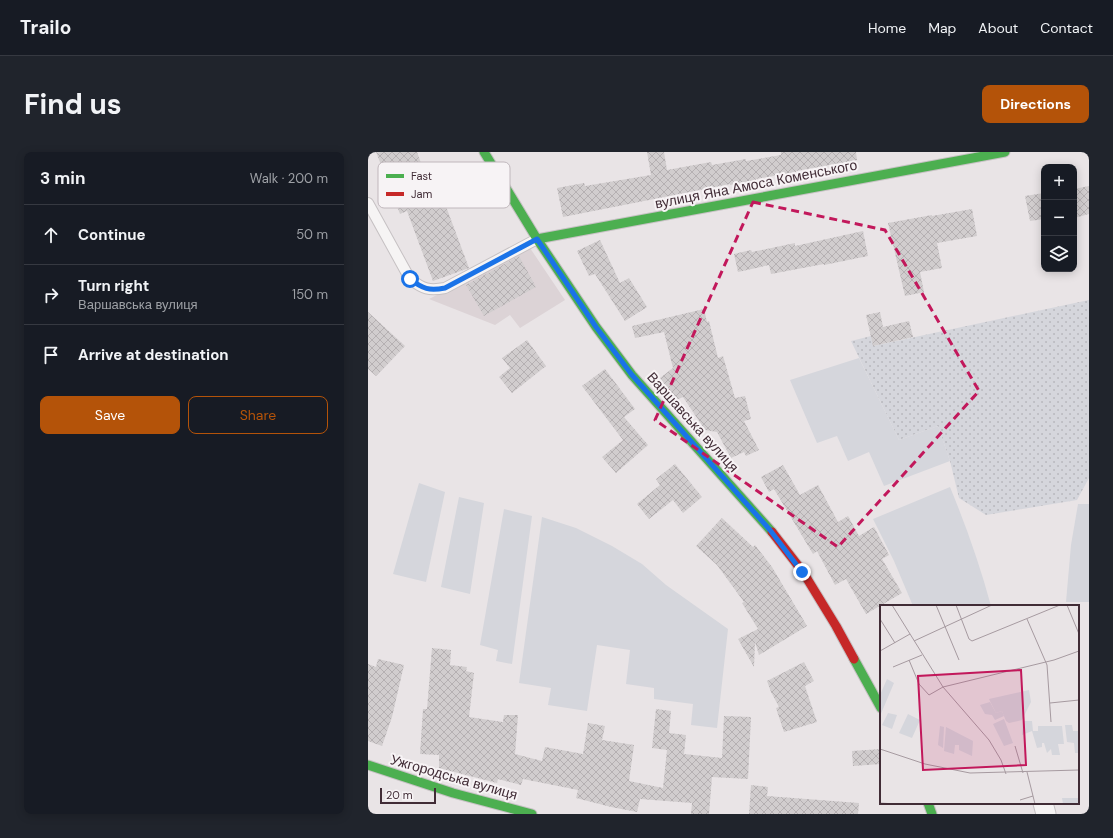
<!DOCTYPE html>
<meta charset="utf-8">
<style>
body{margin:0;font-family:"DM Sans",sans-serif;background:#20242c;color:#f1f3f6}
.controls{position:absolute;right:12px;top:12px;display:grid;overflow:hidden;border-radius:8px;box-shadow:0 2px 10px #0003}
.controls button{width:36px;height:36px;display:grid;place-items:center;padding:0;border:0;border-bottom:1px solid #363941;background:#171b24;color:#f1f3f6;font:20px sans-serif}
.scale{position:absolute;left:12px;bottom:10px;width:56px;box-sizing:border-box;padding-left:4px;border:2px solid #412c36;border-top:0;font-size:11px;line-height:14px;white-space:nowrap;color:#412c36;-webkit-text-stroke:3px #f7f3f5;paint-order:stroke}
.stop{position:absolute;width:12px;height:12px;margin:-9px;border:3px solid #1a73e8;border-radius:50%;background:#fff}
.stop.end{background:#1a73e8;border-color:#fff;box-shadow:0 1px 4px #0008}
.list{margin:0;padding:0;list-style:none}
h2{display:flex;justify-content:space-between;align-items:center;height:52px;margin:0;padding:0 16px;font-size:17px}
h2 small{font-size:13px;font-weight:400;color:#9ea1a6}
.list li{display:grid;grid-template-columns:26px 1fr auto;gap:12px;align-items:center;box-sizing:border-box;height:60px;padding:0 16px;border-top:1px solid #363941}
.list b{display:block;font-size:15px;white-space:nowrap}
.list p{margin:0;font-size:13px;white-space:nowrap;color:#9ea1a6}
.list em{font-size:13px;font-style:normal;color:#9ea1a6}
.actions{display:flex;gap:8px;padding:12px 16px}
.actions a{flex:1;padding:9px 0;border:1px solid #b45309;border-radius:8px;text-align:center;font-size:14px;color:#b45309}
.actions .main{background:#b45309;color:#fff}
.icon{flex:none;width:22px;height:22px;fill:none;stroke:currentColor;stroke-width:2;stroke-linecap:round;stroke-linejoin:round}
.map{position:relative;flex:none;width:721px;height:662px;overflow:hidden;border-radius:8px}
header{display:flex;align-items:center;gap:24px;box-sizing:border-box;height:56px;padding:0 20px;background:#171b24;border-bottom:1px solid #363941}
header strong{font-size:19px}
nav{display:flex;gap:22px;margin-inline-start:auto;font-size:14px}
.intro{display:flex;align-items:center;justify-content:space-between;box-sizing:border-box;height:96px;padding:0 24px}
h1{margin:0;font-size:28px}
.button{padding:10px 18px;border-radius:8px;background:#b45309;color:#fff;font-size:14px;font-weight:700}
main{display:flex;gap:24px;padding:0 24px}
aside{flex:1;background:#171b24;border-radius:8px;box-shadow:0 2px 10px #0003}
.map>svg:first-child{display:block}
</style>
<header>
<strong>Trailo</strong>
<nav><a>Home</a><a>Map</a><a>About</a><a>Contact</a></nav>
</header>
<div class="intro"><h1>Find us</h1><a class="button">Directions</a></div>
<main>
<aside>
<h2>3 min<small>Walk · 200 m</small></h2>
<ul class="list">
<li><svg class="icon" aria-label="ahead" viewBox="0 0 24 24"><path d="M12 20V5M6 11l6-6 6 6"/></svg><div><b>Continue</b></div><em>50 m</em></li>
<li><svg class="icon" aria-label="right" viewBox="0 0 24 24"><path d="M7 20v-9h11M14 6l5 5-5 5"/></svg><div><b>Turn right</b><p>Варшавська вулиця</p></div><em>150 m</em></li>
<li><svg class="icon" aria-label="arrive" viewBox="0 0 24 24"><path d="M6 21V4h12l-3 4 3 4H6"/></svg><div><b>Arrive at destination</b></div></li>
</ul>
<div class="actions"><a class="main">Save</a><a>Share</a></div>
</aside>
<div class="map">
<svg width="721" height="662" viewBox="0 0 721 662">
<defs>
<pattern id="grass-dots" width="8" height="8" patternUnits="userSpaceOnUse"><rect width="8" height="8" fill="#d5d6dc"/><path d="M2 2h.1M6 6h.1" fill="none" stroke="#b8b8bd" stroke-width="1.8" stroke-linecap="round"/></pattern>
<pattern id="building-cross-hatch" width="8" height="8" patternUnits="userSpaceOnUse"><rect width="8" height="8" fill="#d1cdce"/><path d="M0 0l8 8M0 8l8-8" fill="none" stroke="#b5b0b2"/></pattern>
</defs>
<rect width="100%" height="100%" fill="#e9e4e6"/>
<!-- built -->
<polygon fill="#dcd3d6" points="162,96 197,148 152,176 142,163 127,173 61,147"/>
<!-- grass -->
<polygon fill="url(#grass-dots)" points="721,148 721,326 709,348 618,363 591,346 582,309 570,274 531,288 483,189 503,184 505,194"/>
<!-- garden -->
<g fill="#d5d6dc">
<polygon points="491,206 531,288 570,274 582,309 516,334 501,300 480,309 469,284 449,291 422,228"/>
<polygon points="51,331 77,340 58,430 25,422"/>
<path d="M582,335C598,374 612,413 623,454H545L526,409L505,367Z"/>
<polygon points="91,345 116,351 102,442 73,435"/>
<polygon points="710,352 721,352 721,450 698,450 703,393"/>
<polygon points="136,357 164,364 144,512 128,509 130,498 112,493"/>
<polygon points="174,365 208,376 244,394 274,412 298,433 360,477 349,576 323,573 325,552 286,547 286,536 258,532 262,498 229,493 219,559 180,553 183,536 151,531"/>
</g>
<!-- building -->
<g fill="url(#building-cross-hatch)">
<polygon points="8,0 49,0 68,52 76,49 101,116 65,129 39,59 32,62"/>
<polygon points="279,0 296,0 299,18 343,10 344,13 378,7 378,9 413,3 413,0 488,0 489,8 428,19 428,20 388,27 388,28 362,33 362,32 195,65 189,36 216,31 217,34 283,23"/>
<polygon points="721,34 721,62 706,66 706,37"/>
<polygon points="676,41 676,67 662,69 657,44"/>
<polygon points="604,57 609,84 569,91 574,116 552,120 556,140 537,144 520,71 564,63 564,64"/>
<polygon points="495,79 500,104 456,113 456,112 403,122 401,113 370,120 366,102 383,98 384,100 427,91 427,94"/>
<polygon points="232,88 252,131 261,126 279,155 257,169 227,122 221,124 209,99"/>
<polygon points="151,104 168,135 116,164 98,133"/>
<polygon points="336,157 339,170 341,169 350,206 355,204 367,246 377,244 383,267 376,269 391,298 378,304 376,300 363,306 349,280 337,278 315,245 308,248 292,226 305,216 296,180 267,186 264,174"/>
<polygon points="0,160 37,194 8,224 0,217"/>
<polygon points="512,160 515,175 541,169 545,185 505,194 498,163"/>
<polygon points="159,188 178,214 144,241 131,225 142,216 134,206"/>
<polygon points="237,217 267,257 256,265 280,293 248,321 234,305 255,288 214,234"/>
<polygon points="307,312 334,345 315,361 305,348 281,367 269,352 292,333 288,327"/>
<polygon points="415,313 432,343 450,333 470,370 480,364 491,384 506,375 521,403 514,407 534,441 498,462 478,427 467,433 449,399 445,402 406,337 401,340 393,325"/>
<polygon points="354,366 385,395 387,393 404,415 439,474 391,503 387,490 386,515 370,487 390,477 374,451 376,450 349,413 328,394"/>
<polygon points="64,496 83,498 82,513 99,515 98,519 106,521 101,565 135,570 136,563 150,563 147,602 174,609 177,595 215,602 220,571 237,574 234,588 266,593 261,629 295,636 299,598 284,596 288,557 303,559 301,581 318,583 316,602 354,606 356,564 383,565 380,627 344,625 341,662 323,662 324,651 272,647 269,660 243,655 208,646 210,638 155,627 153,633 130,627 129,631 71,616 71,603 52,602 55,557 59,557"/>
<polygon points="10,507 36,513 24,565 14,594 0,589 0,512 8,515"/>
<polygon points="436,510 446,529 437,534 449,570 416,580 408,556 411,555 403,540 399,529"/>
<polygon points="513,597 513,612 485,614 484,599"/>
<polygon points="383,633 400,635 399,644 491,651 490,662 381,662"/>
</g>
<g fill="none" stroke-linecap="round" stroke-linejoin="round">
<!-- lane casing -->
<g stroke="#c6c1c3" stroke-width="12">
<path id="lane" d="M0,51L42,127C55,137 61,139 77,136L169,87"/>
</g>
<!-- street casing -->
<g stroke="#c6c1c3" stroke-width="21">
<polyline id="street" points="675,651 678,662"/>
</g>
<!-- fast casing -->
<g stroke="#c6c1c3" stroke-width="11">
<g id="fast">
<polyline points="116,0 169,87 228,175 264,223 404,380"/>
<polyline points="169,87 637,0"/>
<polyline points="486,507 513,556"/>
<polyline points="0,613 85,641 164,662"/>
<polyline points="560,651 564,662"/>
</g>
</g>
<!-- jam casing -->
<g stroke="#c6c1c3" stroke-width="11">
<polyline id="jam" points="404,380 435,420 468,474 486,507"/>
</g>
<!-- lane -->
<use href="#lane" stroke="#f6f4f4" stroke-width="10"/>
<!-- street -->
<use href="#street" stroke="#f6f4f4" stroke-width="19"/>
<!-- fast -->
<use href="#fast" stroke="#4caf50" stroke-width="9"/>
<!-- jam -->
<use href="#jam" stroke="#c62828" stroke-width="9"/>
</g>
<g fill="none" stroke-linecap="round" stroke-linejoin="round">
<!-- route -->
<path stroke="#1a73e8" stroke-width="5" d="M42,127C55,137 61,139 77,136L169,87L228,175L264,223L402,378L434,420"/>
</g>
<!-- marked area -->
<path fill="none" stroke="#c2185b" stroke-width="3" stroke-dasharray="8 5" stroke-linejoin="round" d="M385,50L517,78L611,239L470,395L287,268Z"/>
<g text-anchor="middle" stroke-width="4" stroke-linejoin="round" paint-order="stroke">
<!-- street labels -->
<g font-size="14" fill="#412c36" stroke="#f7f3f5">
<text transform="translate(388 32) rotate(-11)" y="5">вулиця Яна Амоса Коменського</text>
<text transform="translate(325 270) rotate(48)" y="5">Варшавська вулиця</text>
<text transform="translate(86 625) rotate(16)" y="5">Ужгородська вулиця</text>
</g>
</g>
<!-- overview -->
<g transform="translate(512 453)">
<rect width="199" height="199" fill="#e9e4e6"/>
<path d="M149,85L151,97L142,115L129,118L126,116L122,106L116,108L109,94Z" fill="#d5d6dc"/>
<path d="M7,74L14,78L0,111V90ZM110,97L116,108L122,106L124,111L115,115L112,110L105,109L100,100ZM8,108L17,110L12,124L2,120ZM28,109L40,115L32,133L19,128ZM124,114L133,138L124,141L113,119ZM143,116H152L153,126H158V121H182L184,139H178L180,150H172L171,144L167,148L164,138H162V142L157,143L152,126L142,130ZM185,120H192L193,126H199V148H195L194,138L187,137ZM60,121L64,122L63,143L58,140ZM66,122L93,136L92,151L79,145V140H75L74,149L64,146ZM182,193H199V199H183Z" fill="#d5d6dc"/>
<path fill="none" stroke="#a69aa0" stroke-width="1" d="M12,0L63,82L109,135L121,155L126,169M56,0L79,55M76,0L89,34L92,36L180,0M187,0L199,29M0,14L15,38M147,14L167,60L171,117M34,36L112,0M0,46L30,29M29,55L39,79L49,90L63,82L174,55L199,46M13,62L42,50M170,98L199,95M135,141L143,168M0,144L45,159L90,168L199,165M147,167L155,199M140,195L153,191M0,198L16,199"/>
<path fill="#c2185b" fill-opacity="0.15" stroke="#c2185b" stroke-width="2" d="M141,65L146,160L43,165L38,71Z"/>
<rect width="199" height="199" fill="none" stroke="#412c36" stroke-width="2"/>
</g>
<!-- legend -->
<rect x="10" y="10" width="132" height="46" rx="6" fill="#f7f3f5" stroke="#c0b7bc" stroke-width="1"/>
<rect x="18" y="22" width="18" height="4" fill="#4caf50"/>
<rect x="18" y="40" width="18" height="4" fill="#c62828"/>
<g font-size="11" fill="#412c36">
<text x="43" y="28">Fast</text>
<text x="43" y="46">Jam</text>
</g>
</svg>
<div class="controls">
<button>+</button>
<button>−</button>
<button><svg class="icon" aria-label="layers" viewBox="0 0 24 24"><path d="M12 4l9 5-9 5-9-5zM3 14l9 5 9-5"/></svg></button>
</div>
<div class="scale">20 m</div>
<div class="stop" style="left:42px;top:127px"></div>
<div class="stop end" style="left:434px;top:420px"></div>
</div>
</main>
